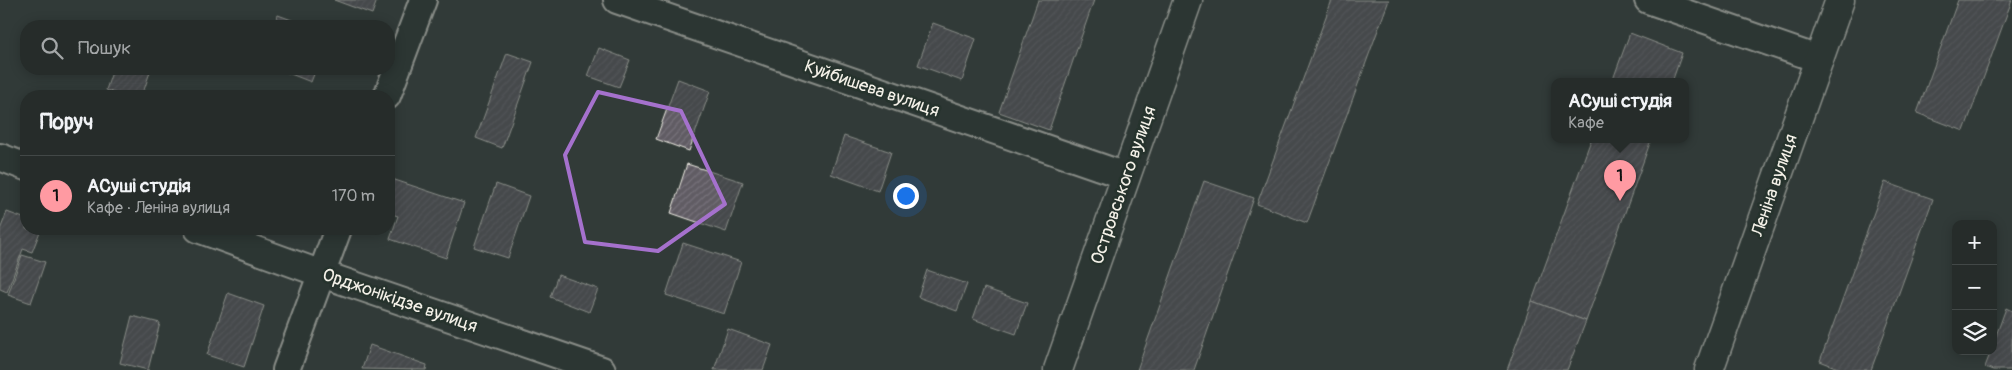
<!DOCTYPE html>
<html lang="uk">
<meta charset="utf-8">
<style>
body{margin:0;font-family:Pangolin,sans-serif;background:#2e3432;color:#f1f3f6}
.controls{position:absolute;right:15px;bottom:15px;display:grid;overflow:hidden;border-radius:10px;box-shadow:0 2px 12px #0003}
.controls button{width:45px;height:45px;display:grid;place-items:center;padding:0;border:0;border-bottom:1px solid #424847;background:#262c2a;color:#f1f3f6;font:25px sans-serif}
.you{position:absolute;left:905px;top:195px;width:18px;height:18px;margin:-12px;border:4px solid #fff;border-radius:50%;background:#1a73e8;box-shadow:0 0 0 8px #1a73e833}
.badge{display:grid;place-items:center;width:32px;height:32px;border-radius:50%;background:#ff9aa2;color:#111;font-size:16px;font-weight:700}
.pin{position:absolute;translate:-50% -41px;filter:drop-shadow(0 1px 2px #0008)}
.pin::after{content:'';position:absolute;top:26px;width:18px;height:15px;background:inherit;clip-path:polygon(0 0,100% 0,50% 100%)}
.popup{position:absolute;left:1551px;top:78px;width:138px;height:65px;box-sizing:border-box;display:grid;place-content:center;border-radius:10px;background:#262c2a;filter:drop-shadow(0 1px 4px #0005);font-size:16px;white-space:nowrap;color:#a4a7a8}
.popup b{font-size:19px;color:#f1f3f6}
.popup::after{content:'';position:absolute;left:50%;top:100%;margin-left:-10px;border:10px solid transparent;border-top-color:#262c2a}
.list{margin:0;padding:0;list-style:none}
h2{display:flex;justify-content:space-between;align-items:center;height:65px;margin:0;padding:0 20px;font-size:21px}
h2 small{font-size:16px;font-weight:400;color:#a4a7a8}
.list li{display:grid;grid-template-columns:32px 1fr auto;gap:15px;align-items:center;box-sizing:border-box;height:80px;padding:0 20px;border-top:1px solid #424847}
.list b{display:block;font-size:19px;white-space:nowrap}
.list p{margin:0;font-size:16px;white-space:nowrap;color:#a4a7a8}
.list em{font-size:16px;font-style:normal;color:#a4a7a8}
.icon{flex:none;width:28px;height:28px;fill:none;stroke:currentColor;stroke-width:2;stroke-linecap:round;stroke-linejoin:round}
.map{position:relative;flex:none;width:2012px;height:370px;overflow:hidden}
.search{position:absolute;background:#262c2a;box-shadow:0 2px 12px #0003;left:20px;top:20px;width:375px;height:55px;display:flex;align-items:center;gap:12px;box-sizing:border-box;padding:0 18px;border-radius:20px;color:#a4a7a8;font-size:19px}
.panel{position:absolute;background:#262c2a;box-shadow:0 2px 12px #0003;left:20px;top:90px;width:375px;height:145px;border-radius:20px}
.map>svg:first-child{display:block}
</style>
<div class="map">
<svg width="2012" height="370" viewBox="0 0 2012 370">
<defs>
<pattern id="building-hatch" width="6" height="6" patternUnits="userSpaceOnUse" patternTransform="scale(1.25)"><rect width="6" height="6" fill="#605b64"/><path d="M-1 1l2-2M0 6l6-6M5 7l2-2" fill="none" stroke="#77737a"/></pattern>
</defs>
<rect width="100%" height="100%" fill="#323b38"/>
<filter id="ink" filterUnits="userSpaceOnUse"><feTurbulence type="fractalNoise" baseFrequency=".02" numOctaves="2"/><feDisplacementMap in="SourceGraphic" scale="10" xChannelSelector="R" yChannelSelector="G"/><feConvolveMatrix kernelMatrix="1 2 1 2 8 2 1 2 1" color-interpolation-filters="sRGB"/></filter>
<g filter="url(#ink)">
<!-- building -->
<g fill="url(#building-hatch)" stroke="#f4f1e8">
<polygon points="334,0 377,0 372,14"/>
<polygon points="1038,0 1094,0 1049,130 999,112"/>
<polygon points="1332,0 1389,0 1307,223 1257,204"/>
<polygon points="1958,0 2012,0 1964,131 1917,113"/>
<polygon points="278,15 308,26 274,26"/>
<polygon points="933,23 976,39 962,81 918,65"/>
<polygon points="1630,33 1682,53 1672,82 1612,82"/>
<polygon points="599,48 630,60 619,87 588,76"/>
<polygon points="507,53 533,62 502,148 476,138"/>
<polygon points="113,69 151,69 142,96 124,96 106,90"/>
<polygon points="278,69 316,69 311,82"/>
<polygon points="678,79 710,91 689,151 656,139"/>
<polygon points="844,136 891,152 878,191 831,174"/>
<polygon points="1591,140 1651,140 1586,321 1532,301"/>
<polygon points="687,164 743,182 726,232 671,213"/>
<polygon points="389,178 464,203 446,258 390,239 398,216 389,213"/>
<polygon points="1204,181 1254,198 1194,370 1137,370"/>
<polygon points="1885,182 1933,199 1871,370 1843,370 1820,361"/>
<polygon points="496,184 529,196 508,258 474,247"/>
<polygon points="7,212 26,219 26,229 41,229 32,252 23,249 7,292 0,289 0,230"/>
<polygon points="683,243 741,262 724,314 666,295"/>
<polygon points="22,255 45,262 31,303 8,295"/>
<polygon points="927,270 967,284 957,311 918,297"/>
<polygon points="558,275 598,289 589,312 550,297"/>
<polygon points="984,288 1027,303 1016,334 973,319"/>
<polygon points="228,293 264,306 244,367 207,355"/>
<polygon points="1532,301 1586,321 1567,370 1507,370"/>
<polygon points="2006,308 2012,311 2012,370 1993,370 1985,367 1991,351 1993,351 1993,344"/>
<polygon points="132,316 160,323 148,370 120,363"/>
<polygon points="728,329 772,345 763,370 714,370"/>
<polygon points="370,345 427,365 426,370 362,369"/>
</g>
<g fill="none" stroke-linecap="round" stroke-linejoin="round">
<!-- minor casing -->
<g stroke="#f4f1e8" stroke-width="30">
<g id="minor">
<polyline points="617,0 1126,176"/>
<polyline points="1648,0 1818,59"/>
<polyline points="387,96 423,0"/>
<polyline points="0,157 26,167"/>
<polyline points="198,229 322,274 602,370"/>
<polyline points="286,370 338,229"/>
</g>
</g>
<!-- tertiary casing -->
<g stroke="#f4f1e8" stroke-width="31">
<polyline id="tertiary" points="1058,370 1188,0"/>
</g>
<!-- secondary casing -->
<g stroke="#f4f1e8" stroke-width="31">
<polyline id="secondary" points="1709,370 1840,0"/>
</g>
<!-- minor -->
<use href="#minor" stroke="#26332d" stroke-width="26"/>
<!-- tertiary -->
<use href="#tertiary" stroke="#26332d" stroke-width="28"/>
<!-- secondary -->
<use href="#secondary" stroke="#26332d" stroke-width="28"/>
</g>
</g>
<!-- marked area -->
<path d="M0 0H2012V370H0ZM598,92L681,111L725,204L658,251L585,242L565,155Z" fill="#323b38" fill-opacity=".55" fill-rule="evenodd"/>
<path fill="none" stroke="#a571cd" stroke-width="4" stroke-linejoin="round" d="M598,92L681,111L725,204L658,251L585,242L565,155Z"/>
<g text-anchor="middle" stroke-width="5" stroke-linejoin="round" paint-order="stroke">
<!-- street labels -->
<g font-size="18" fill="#f4f1e8" stroke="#26332d">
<text transform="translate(872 88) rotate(19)" y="6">Куйбишева вулиця</text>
<text transform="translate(1123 185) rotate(-71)" y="6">Островського вулиця</text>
<text transform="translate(1774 185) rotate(-71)" y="6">Леніна вулиця</text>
<text transform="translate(400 300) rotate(19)" y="6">Орджонікідзе вулиця</text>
</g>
</g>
</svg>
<div class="controls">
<button>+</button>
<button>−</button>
<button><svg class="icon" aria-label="layers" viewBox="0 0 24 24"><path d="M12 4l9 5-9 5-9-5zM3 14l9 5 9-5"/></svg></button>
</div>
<div class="you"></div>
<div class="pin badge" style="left:1620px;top:201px">1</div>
<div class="popup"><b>АСуші студія</b>Кафе</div>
<div class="search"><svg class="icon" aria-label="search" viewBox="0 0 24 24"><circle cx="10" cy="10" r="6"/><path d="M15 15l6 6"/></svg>Пошук</div>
<section class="panel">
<h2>Поруч<small></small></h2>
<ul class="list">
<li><span class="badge">1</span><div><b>АСуші студія</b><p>Кафе · Леніна вулиця</p></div><em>170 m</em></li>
</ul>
</section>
</div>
